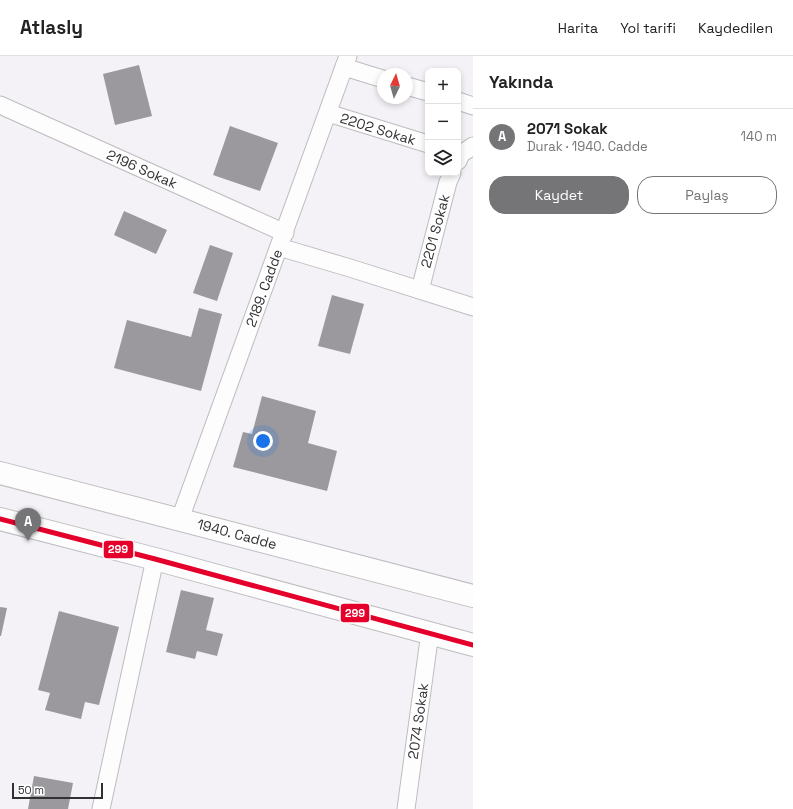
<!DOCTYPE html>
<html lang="tr">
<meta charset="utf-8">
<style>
body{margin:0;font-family:"Space Grotesk",sans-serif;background:#f6f6f6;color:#222}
.controls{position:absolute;right:12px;top:12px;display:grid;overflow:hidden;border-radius:8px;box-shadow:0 2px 6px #0003}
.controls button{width:36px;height:36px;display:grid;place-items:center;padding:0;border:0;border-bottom:1px solid #e0e0e0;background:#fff;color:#222;font:20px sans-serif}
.compass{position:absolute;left:377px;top:12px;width:36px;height:36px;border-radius:50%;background:#fff;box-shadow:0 2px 6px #0003;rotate:5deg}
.scale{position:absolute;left:12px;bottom:10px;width:91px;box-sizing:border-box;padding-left:4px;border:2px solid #313033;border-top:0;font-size:11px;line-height:14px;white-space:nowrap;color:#313033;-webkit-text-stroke:3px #fff;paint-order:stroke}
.you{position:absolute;left:263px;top:385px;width:14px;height:14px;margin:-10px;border:3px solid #fff;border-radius:50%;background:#1a73e8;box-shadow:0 0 0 6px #1a73e833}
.badge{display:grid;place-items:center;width:26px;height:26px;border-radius:50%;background:#757477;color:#fff;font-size:13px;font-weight:700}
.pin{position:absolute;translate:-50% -33px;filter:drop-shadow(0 1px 2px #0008)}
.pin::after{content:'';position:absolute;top:21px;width:14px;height:12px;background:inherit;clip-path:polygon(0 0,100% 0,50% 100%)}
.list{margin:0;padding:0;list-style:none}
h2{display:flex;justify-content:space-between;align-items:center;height:52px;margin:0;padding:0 16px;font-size:17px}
h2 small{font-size:13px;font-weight:400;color:#767676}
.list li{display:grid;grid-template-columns:26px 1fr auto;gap:12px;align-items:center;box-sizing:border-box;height:56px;padding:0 16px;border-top:1px solid #e0e0e0}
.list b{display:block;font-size:15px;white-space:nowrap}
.list p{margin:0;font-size:13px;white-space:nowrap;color:#767676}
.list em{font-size:13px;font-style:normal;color:#767676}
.actions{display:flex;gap:8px;padding:12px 16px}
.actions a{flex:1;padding:9px 0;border:1px solid #757477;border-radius:16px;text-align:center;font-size:14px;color:#757477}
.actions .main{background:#757477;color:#fff}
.icon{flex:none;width:22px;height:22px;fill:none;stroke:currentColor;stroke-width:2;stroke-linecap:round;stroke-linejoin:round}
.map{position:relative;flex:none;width:473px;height:753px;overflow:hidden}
header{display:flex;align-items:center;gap:24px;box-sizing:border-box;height:56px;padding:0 20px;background:#fff;border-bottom:1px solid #e0e0e0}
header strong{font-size:19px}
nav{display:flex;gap:22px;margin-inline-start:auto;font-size:14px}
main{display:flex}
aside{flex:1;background:#fff}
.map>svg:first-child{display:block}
</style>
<header>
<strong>Atlasly</strong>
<nav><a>Harita</a><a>Yol tarifi</a><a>Kaydedilen</a></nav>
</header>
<main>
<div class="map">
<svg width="473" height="753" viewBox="0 0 473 753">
<rect width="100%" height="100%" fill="#f4f2f6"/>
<!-- building -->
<g fill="#9b999d">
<polygon points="139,9 152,60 115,69 103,18"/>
<polygon points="230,70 278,87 260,135 213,119"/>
<polygon points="124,155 167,174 156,198 114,179"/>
<polygon points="210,189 233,197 217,245 193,237"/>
<polygon points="332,239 364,248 350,298 318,290"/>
<polygon points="199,252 222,258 201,335 114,312 127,264 191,281"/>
<polygon points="262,340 316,355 308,387 337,395 327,435 233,411 243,376 252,378"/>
<polygon points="181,534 214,542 206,574 223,578 217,600 197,595 195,603 166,596"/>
<polygon points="0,551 7,552 1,580 0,580"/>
<polygon points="59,555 119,571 99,649 85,646 81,663 45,654 50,637 38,634"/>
<polygon points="34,720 73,727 68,753 28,753"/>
</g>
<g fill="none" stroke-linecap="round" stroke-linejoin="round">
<!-- minor casing -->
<g stroke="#bebcbf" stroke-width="19">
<g id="minor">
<polyline points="344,11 383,23"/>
<polyline points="407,30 428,36"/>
<polyline points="458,45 473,50"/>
<polyline points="0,49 285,177"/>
<polyline points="328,57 428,88"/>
<polyline points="458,105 461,98 473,90"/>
<polyline points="279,191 350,212 473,251"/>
<polyline points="420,234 448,126 452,117"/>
<polyline points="180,463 348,0"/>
<polyline points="101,753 155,503"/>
<polyline points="406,753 430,576"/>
</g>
</g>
<!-- major casing -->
<g stroke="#bebcbf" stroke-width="24">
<g id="major">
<polyline points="0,417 473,540"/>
<polyline points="0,463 155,503 473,589"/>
</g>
</g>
<!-- minor -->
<use href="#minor" stroke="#fdfdfe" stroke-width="17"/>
<!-- major -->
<use href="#major" stroke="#fdfdfe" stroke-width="22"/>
<!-- bus-1 casing -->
<g stroke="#fff" stroke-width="8">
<polyline id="bus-1" points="0,463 155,503 473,589"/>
</g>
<!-- bus-1 -->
<use href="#bus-1" stroke="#e4002b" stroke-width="5"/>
</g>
<g text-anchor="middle" stroke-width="4" stroke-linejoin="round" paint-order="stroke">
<!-- street labels -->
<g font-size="14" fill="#313033" stroke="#fff">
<text transform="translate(378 73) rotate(17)" y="5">2202 Sokak</text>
<text transform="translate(142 113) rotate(24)" y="5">2196 Sokak</text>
<text transform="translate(435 175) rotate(-75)" y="5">2201 Sokak</text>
<text transform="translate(264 232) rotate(-70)" y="5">2189. Cadde</text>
<text transform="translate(237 478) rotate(15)" y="5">1940. Cadde</text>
<text transform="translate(418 665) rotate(-82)" y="5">2074 Sokak</text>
</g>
</g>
<g stroke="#fff" stroke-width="1.5">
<rect x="103" y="484" width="31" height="19" rx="4" fill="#e4002b"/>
<rect x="340" y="547" width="30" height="20" rx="4" fill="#e4002b"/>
</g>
<g font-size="11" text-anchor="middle" font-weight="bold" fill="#fff">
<text x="118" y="497">299</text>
<text x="355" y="561">299</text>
</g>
</svg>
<div class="controls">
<button>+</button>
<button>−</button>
<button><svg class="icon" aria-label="layers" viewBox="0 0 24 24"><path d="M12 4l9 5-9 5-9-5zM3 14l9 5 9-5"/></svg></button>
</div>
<svg class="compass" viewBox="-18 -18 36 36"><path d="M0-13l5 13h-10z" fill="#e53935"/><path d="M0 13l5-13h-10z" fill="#767676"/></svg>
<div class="scale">50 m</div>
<div class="you"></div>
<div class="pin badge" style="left:28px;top:485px">A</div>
</div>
<aside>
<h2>Yakında<small></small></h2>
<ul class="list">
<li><span class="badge">A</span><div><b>2071 Sokak</b><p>Durak · 1940. Cadde</p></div><em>140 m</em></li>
</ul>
<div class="actions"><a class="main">Kaydet</a><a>Paylaş</a></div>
</aside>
</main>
